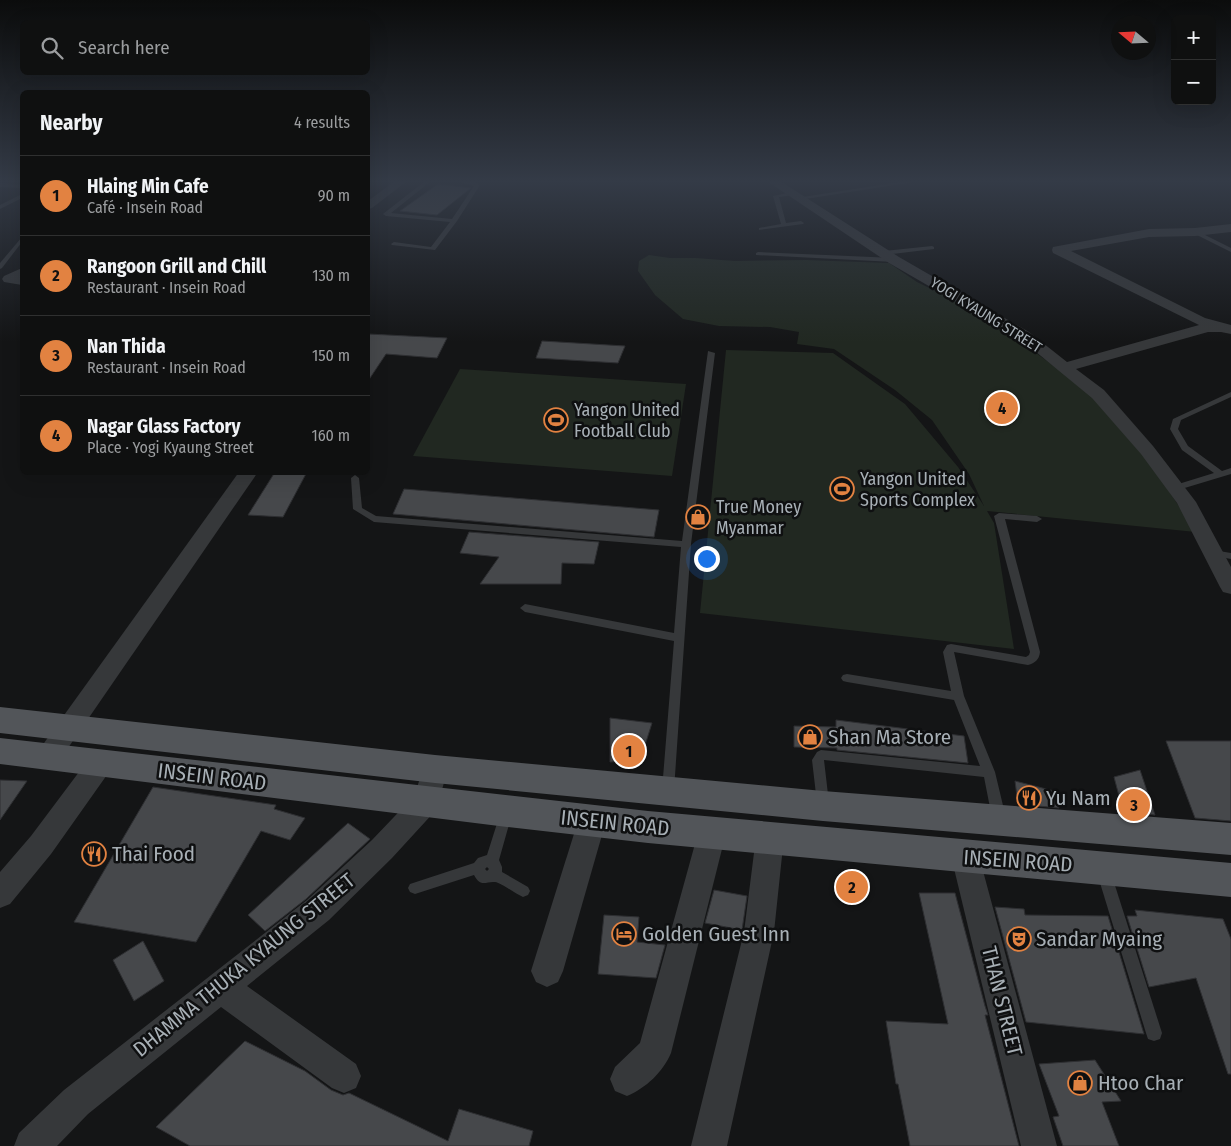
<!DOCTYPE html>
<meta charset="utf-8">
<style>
body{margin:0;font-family:"Fira Sans Condensed",sans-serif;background:#1d1e1e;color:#f1f3f6}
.controls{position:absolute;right:15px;top:15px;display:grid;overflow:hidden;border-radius:8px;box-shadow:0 5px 20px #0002}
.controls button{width:45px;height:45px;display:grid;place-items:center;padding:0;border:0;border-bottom:1px solid #2f3030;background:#0f1010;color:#f1f3f6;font:25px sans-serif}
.compass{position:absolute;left:1111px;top:15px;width:45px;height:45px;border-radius:50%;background:#0f1010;box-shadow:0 5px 20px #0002;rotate:289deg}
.you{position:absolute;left:706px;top:558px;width:18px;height:18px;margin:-12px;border:4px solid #fff;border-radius:50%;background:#1a73e8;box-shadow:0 0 0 8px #1a73e833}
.badge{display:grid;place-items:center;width:32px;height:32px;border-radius:50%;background:#e28241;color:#111;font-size:16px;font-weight:700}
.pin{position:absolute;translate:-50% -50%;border:2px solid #fff;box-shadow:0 1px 5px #0006}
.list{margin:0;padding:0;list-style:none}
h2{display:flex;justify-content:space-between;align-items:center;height:65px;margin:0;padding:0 20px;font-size:21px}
h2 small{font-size:16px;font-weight:400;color:#9b9d9f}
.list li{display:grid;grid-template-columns:32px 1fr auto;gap:15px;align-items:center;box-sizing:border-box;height:80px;padding:0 20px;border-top:1px solid #2f3030}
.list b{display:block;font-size:19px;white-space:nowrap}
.list p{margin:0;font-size:16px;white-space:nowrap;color:#9b9d9f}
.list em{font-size:16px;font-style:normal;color:#9b9d9f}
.icon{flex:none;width:28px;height:28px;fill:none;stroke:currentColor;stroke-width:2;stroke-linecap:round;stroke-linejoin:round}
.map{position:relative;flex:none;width:1231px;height:1146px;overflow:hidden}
.search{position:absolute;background:#0f1010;box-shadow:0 5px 20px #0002;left:20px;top:20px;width:350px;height:55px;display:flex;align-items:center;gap:12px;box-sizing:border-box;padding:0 18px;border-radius:8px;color:#9b9d9f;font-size:19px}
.panel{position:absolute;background:#0f1010;box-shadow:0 5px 20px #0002;left:20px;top:90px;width:350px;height:385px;border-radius:8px}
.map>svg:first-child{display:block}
</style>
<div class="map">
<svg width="1231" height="1146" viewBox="0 0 1231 1146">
<rect width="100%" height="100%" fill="#141516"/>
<!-- green -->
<g fill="#212821">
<polygon points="649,255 670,258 696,258 735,261 806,260 889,263 917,282 983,314 1092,394 1149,461 1196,532 987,511 994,523 1014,649 700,613 726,350 833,353 905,404 958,467 984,506 969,474 932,420 895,390 834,349 797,344 799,332 770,327 719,326 683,319 655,295 638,271 639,261"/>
<polygon points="460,369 686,384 672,476 413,456"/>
</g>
<!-- building -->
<g fill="#46484b" stroke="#2e2f32">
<polygon points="438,184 471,188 437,215 400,211"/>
<polygon points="368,334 447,338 437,358 386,354 368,381"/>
<polygon points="542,341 625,346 618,363 536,358"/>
<polygon points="275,472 307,472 283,517 248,515"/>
<polygon points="404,489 659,510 654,537 393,514"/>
<polygon points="469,532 599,542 594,564 562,563 561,584 480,584 499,557 460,553"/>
<polygon points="610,718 652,723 640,761 610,762"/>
<polygon points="836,720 964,736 968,763 837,750 837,748 794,747 794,726 836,727"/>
<polygon points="1166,741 1231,741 1231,821 1195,818"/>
<polygon points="1140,770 1155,815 1123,811 1114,777"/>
<polygon points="0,780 27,781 0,820"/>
<polygon points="1015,781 1054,791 1059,808 1018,804"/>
<polygon points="153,787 276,805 274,809 305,818 290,840 261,831 196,942 74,922"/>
<polygon points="348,823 370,839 306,899 265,931 248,915"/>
<polygon points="714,890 747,896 742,930 705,923"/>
<polygon points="919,893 955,893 985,1006 988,1015 985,1015 1019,1146 910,1146 898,1084 896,1084 886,1021 948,1024"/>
<polygon points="995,907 1024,909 1025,915 1108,916 1144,1034 1026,1022"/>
<polygon points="1135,910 1223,919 1231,939 1231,1074 1228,1074 1196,978 1149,987 1127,916 1137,916"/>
<polygon points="604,915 639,917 637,942 665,945 656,978 598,974"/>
<polygon points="143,941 164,981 134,1001 113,960"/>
<polygon points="245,1041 305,1071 331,1090 343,1095 349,1093 448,1141 459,1109 533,1131 529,1146 190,1146 156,1127"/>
<polygon points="1095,1060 1121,1101 1102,1102 1119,1146 1063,1146 1053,1117 1059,1116 1039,1064"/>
</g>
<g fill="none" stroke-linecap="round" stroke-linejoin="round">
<!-- lane -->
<g fill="#36383a" fill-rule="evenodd">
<polygon points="425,181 431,181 391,213 452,219 474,186 457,181 473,181 480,185 457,221 435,250 392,245 391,244 394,242 431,247 450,222 386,216 383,214"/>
<polygon points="906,181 920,181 799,200 796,198"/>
<polygon points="0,183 22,185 22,188 0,187"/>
<polygon points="792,192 795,194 794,195 779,197 786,223 801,221 804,223 803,224 759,230 759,228 781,224 773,196"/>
<polygon points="20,195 22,195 22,198 0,209 0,205"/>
<polygon points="1193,231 1197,231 1231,248 1231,252 1193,233"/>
<polygon points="22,237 22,242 2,268 0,269 0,263"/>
<polygon points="932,246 934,247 934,249 884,255 881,253 884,251"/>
<polygon points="758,252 894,258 897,260 894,262 756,255 756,253"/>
<polygon points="708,351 715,353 691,544 674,790 672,794 668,795 664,794 662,790 674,641 525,612 520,608 525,604 674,633 681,547 374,522 353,509 351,478 355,475 359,478 362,508 376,516 682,541"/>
<polygon points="1231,392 1231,397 1181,420 1178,429 1188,446 1222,471 1231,468 1231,474 1178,490 1172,490 1171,488 1172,486 1214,473 1182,450 1170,429 1173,419"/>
<path d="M999,513L1037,516L1042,519L1037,522L1005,519L1040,652C1039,660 1035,663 1028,665L954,652L964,696L995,772L1006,818L1004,822L999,824L994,822L992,818L984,777L824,760L829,803L828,807L823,808L818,807L817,803L812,760L817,752L821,750L980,766L954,700L847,682L843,681L841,678L843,675L847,674L951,691L943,652L947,645L951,644L1026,657L1029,655L1030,652L994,516Z"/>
<polygon points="1213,550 1231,553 1231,559 1210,555 1208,553 1210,551"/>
<path d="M506,808L511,810L512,814L499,860L502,867V872L528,887L530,891L528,895L523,897C515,894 502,883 495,882C486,881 481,888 474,875L415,894L410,892L408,888L410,884L474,863L478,858L487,855L500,814L501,810ZM487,867L489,869L487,871L485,869Z"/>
<polygon points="1104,867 1109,869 1111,873 1162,1033 1160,1039 1154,1041 1148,1039 1146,1033 1097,873 1099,869"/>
</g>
<!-- street -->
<g fill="#36383a" fill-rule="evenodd">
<polygon points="395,181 407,181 372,208 368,209 368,201"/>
<polygon points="767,181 780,181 899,257 1029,332 1067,362 1199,325 1053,253 1052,250 1053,247 1149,229 1195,228 1231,224 1231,232 1195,236 1149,237 1071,251 1205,318 1231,325 1231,334 1221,332 1208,332 1076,369 1104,390 1153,446 1196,502 1231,567 1231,594 1223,592 1220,587 1177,503 1141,454 1092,398 1019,338 889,263"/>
<polygon points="22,268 22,285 4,282 2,279 4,276"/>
<polygon points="239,472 258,472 57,764 48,767 39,764 35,757 39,750"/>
<polygon points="100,753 109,756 113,764 109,772 51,854 10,904 0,908 0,872 31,836 91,756"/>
<polygon points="435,758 444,761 448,769 436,810 392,858 329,920 247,986 356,1064 361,1076 356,1088 344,1093 332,1088 221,1007 88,1114 57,1146 14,1146 19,1133 64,1090 307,900 372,840 414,796 426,761"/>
<polygon points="592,809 602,813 606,821 563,971 558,982 547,987 536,982 531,971 578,821 582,813"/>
<path d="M712,821L722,824L726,833L671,1053C663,1072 646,1088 627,1096L615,1091L610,1079L615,1067L640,1043L698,833L702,824Z"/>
<polygon points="770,825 780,828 784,837 774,932 727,1146 691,1146 744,932 756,837 760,828"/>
<polygon points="965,843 975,847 979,856 1057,1146 1021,1146 951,856 955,847"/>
</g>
<!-- primary -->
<g fill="#525559" fill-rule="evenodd">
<polygon points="0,707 435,755 823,791 1231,823 1231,855 823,821 435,783 0,733"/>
<polygon points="0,738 648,811 1231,863 1231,897 648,843 507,827 0,764"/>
</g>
</g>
<!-- sky -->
<linearGradient id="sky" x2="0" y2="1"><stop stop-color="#0b0c0c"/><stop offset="0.53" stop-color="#343b47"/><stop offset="1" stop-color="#343b47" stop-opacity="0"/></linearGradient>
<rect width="1231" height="342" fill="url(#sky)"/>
<!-- icons -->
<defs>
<g id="stadium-ring" transform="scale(1.25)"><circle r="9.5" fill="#0f1011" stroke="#e28241" stroke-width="1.5"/><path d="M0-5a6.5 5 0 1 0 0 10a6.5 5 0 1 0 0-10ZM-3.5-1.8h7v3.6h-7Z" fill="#e28241"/></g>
<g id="shop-ring" transform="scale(1.25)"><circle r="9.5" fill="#0f1011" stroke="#e28241" stroke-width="1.5"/><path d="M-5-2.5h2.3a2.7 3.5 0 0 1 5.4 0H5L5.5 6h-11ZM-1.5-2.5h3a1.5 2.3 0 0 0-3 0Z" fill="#e28241"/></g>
<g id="restaurant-ring" transform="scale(1.25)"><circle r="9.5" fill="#0f1011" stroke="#e28241" stroke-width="1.5"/><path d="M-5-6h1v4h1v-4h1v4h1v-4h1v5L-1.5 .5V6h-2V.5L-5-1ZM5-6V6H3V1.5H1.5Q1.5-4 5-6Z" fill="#e28241"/></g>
<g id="hotel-ring" transform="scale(1.25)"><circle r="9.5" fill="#0f1011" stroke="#e28241" stroke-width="1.5"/><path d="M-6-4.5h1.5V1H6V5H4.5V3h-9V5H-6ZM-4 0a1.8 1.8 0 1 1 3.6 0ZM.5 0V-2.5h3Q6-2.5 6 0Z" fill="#e28241"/></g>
<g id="theatre-ring" transform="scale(1.25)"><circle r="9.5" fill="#0f1011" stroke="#e28241" stroke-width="1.5"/><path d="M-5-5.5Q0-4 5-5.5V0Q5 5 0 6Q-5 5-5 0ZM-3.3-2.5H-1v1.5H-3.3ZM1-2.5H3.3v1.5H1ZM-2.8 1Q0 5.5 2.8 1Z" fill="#e28241"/></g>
</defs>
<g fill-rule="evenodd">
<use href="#stadium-ring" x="556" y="420"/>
<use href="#stadium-ring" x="842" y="489"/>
<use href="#shop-ring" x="698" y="517"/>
<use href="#shop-ring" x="810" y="737"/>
<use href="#restaurant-ring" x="1029" y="798"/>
<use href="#restaurant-ring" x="94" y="854"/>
<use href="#hotel-ring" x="624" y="934"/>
<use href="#theatre-ring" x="1019" y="939"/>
<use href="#shop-ring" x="1080" y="1083"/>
</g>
<g text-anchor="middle" stroke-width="5" stroke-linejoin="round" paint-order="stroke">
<!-- far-street labels -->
<g font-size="15" fill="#a7afb5" stroke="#0f1011">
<text transform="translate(986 315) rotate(32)" y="5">YOGI KYAUNG STREET</text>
</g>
<!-- poi labels -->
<g font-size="18" fill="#a7afb5" stroke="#0f1011" text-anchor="start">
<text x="574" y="416">Yangon United<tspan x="574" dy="21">Football Club</tspan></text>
<text x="860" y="485">Yangon United<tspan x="860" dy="21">Sports Complex</tspan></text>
<text x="716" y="513">True Money<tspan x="716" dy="21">Myanmar</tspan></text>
</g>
<!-- near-poi labels -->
<g font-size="21" fill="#a7afb5" stroke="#0f1011" text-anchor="start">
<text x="828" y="744">Shan Ma Store</text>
<text x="1046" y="805">Yu Nam</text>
<text x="112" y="861">Thai Food</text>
<text x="642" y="941">Golden Guest Inn</text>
<text x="1036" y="946">Sandar Myaing</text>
<text x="1098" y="1090">Htoo Char</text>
</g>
<!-- near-street labels -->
<g font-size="21" fill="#a7afb5" stroke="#0f1011">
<text transform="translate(212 777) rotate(7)" y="7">INSEIN ROAD</text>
<text transform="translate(615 823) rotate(6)" y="7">INSEIN ROAD</text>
<text transform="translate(1018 861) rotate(4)" y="7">INSEIN ROAD</text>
<text transform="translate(244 965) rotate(-39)" y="7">DHAMMA THUKA KYAUNG STREET</text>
<text transform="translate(1002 1001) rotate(76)" y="7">THAN STREET</text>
</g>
</g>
</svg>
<div class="controls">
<button>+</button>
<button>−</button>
</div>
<svg class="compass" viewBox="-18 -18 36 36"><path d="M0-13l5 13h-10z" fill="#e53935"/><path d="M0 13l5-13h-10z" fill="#9b9d9f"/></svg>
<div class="you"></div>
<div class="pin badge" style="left:629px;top:751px">1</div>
<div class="pin badge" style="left:852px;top:887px">2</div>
<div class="pin badge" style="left:1134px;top:805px">3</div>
<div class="pin badge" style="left:1002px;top:408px">4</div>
<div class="search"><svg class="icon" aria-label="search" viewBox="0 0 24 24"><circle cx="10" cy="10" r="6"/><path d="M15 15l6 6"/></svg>Search here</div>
<section class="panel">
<h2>Nearby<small>4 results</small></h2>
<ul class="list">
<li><span class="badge">1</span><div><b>Hlaing Min Cafe</b><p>Café · Insein Road</p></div><em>90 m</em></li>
<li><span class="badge">2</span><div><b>Rangoon Grill and Chill</b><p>Restaurant · Insein Road</p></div><em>130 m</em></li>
<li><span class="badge">3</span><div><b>Nan Thida</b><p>Restaurant · Insein Road</p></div><em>150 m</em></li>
<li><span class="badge">4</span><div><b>Nagar Glass Factory</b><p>Place · Yogi Kyaung Street</p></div><em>160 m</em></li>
</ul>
</section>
</div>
